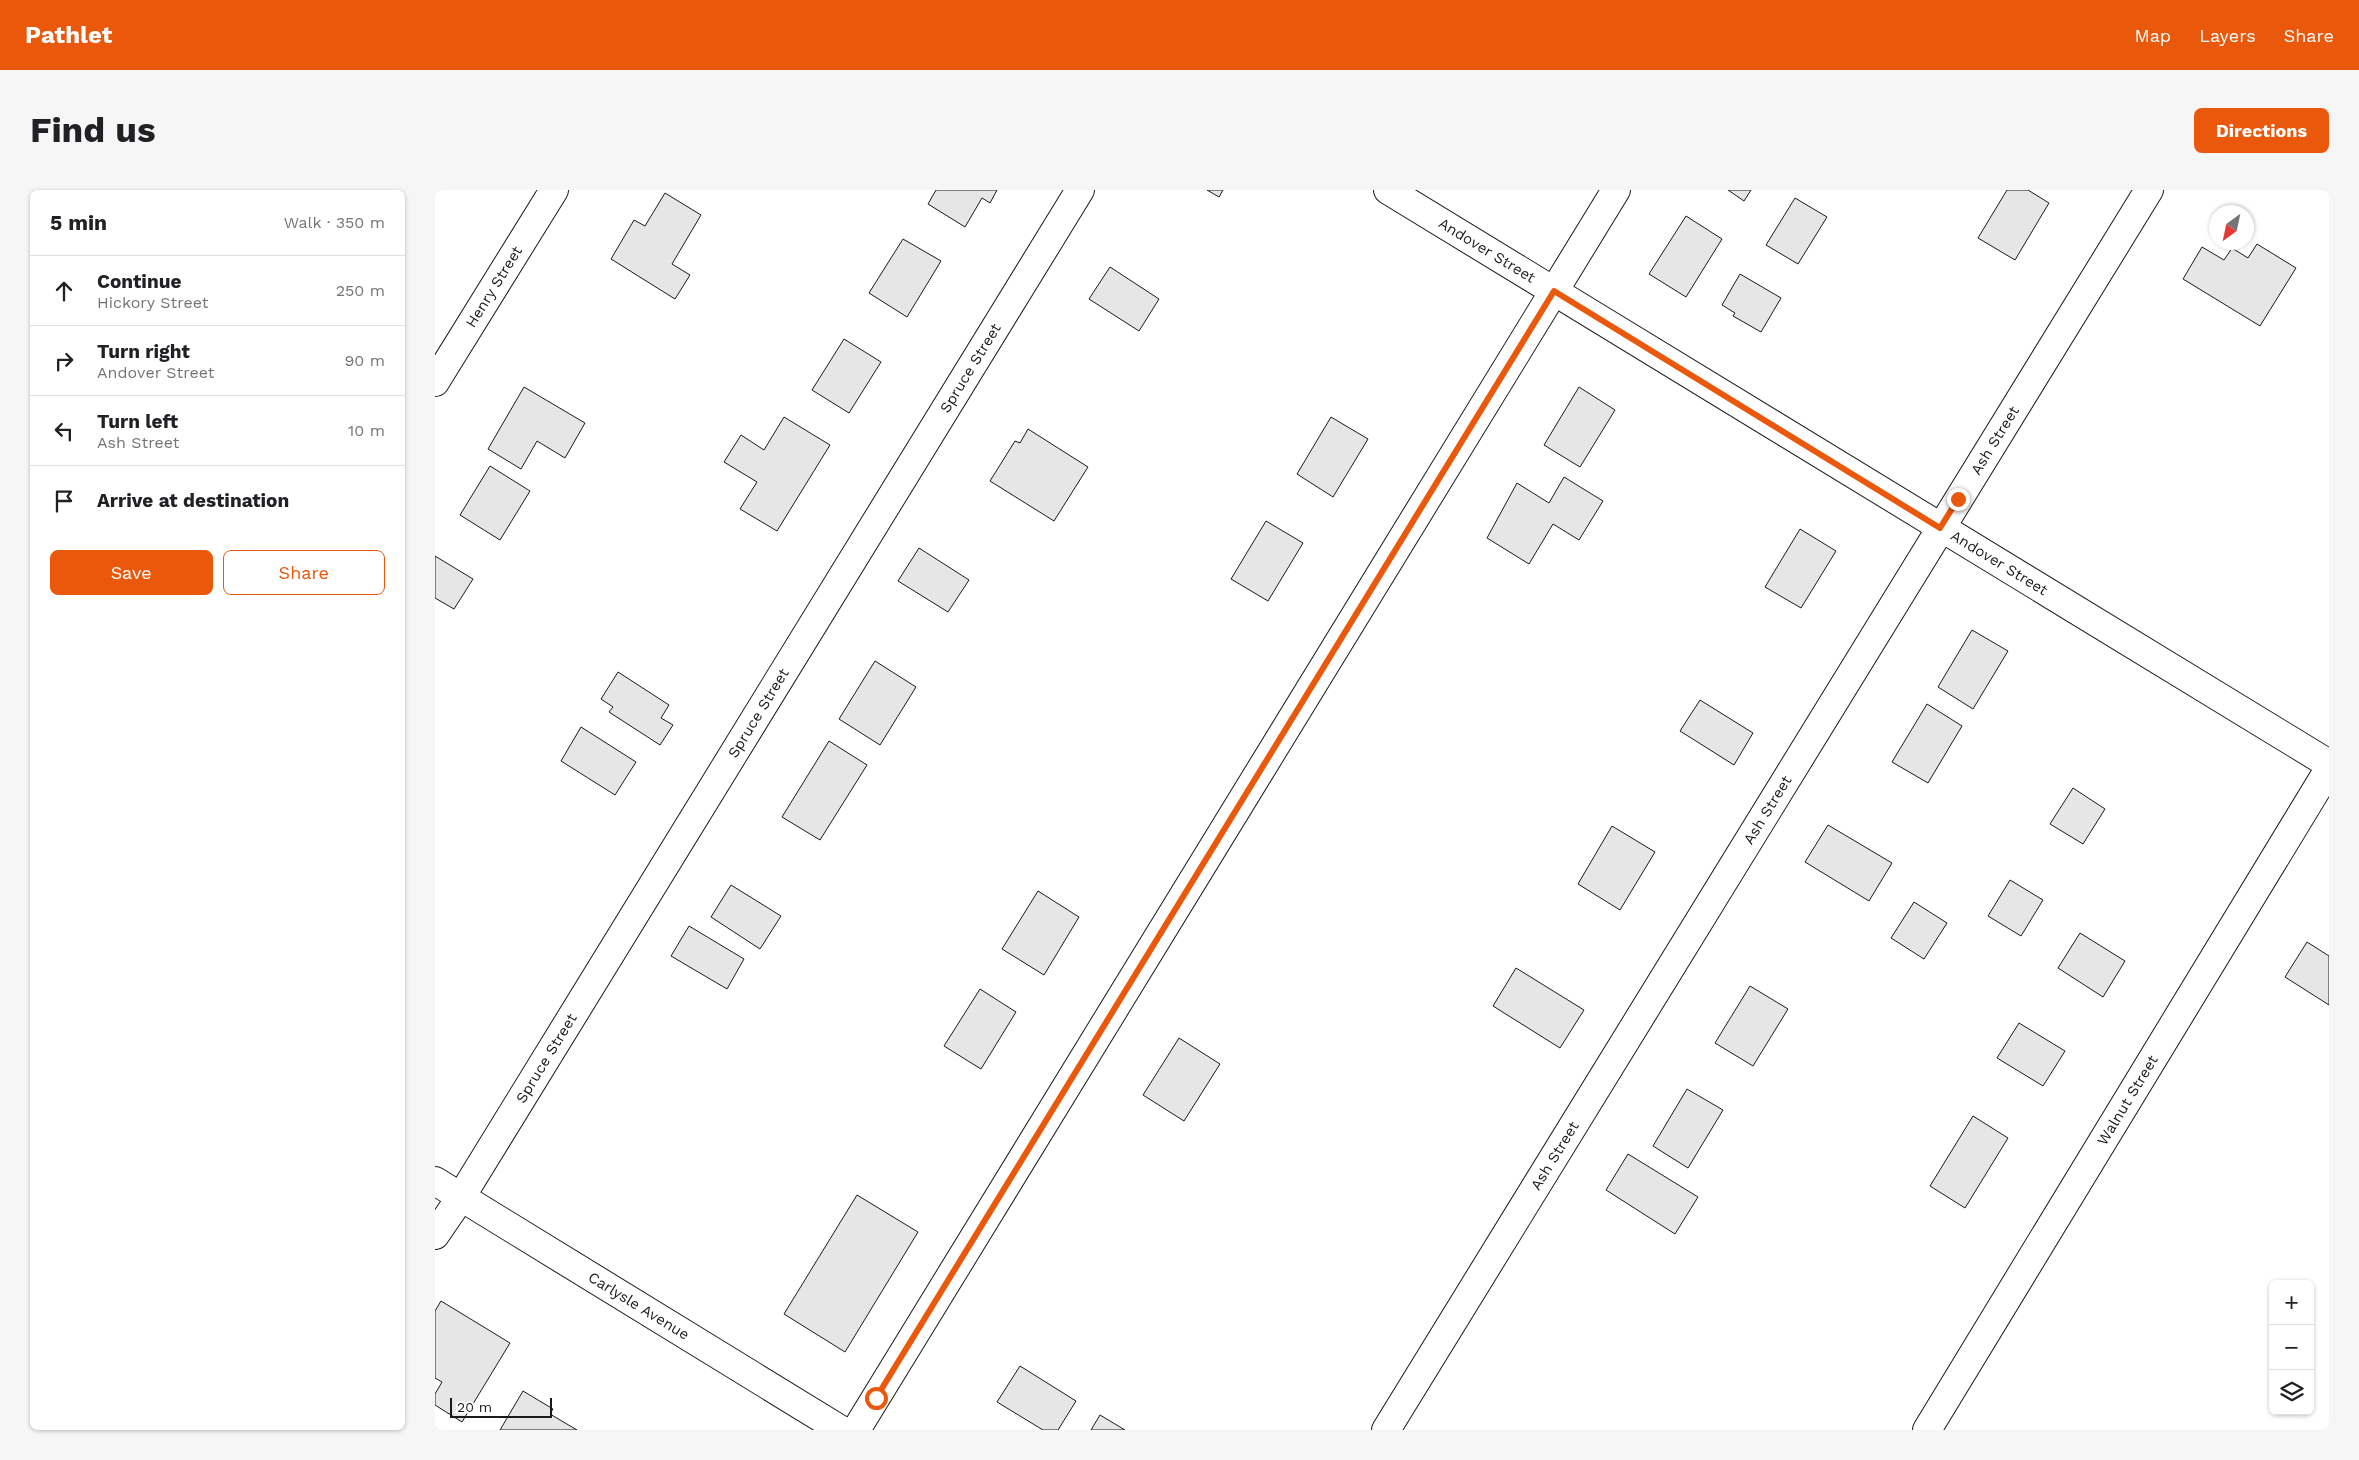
<!DOCTYPE html>
<meta charset="utf-8">
<style>
body{margin:0;font-family:"Work Sans",sans-serif;background:#f6f6f6;color:#202124}
.controls{position:absolute;right:15px;bottom:15px;display:grid;overflow:hidden;border-radius:8px;box-shadow:0 1px 4px #0004}
.controls button{width:45px;height:45px;display:grid;place-items:center;padding:0;border:0;border-bottom:1px solid #e0e0e0;background:#fff;color:#202124;font:25px sans-serif}
.compass{position:absolute;left:1774px;top:15px;width:45px;height:45px;border-radius:50%;background:#fff;box-shadow:0 1px 4px #0004;rotate:213deg}
.scale{position:absolute;left:15px;bottom:12px;width:102px;box-sizing:border-box;padding-left:5px;border:2px solid #1a1a1a;border-top:0;font-size:14px;line-height:18px;white-space:nowrap;color:#1a1a1a;-webkit-text-stroke:4px #fff;paint-order:stroke}
.stop{position:absolute;width:15px;height:15px;margin:-11px;border:4px solid #ea580c;border-radius:50%;background:#fff}
.stop.end{background:#ea580c;border-color:#fff;box-shadow:0 1px 5px #0008}
.list{margin:0;padding:0;list-style:none}
h2{display:flex;justify-content:space-between;align-items:center;height:65px;margin:0;padding:0 20px;font-size:21px}
h2 small{font-size:16px;font-weight:400;color:#757577}
.list li{display:grid;grid-template-columns:32px 1fr auto;gap:15px;align-items:center;box-sizing:border-box;height:70px;padding:0 20px;border-top:1px solid #e0e0e0}
.list b{display:block;font-size:19px;white-space:nowrap}
.list p{margin:0;font-size:16px;white-space:nowrap;color:#757577}
.list em{font-size:16px;font-style:normal;color:#757577}
.actions{display:flex;gap:10px;padding:15px 20px}
.actions a{flex:1;padding:11px 0;border:1px solid #ea580c;border-radius:8px;text-align:center;font-size:18px;color:#ea580c}
.actions .main{background:#ea580c;color:#fff}
.icon{flex:none;width:28px;height:28px;fill:none;stroke:currentColor;stroke-width:2;stroke-linecap:round;stroke-linejoin:round}
.map{position:relative;flex:none;width:1894px;height:1240px;overflow:hidden;border-radius:8px}
header{display:flex;align-items:center;gap:30px;box-sizing:border-box;height:70px;padding:0 25px;background:#ea580c;color:#fff}
header strong{font-size:24px}
nav{display:flex;gap:28px;margin-inline-start:auto;font-size:18px}
.intro{display:flex;align-items:center;justify-content:space-between;box-sizing:border-box;height:120px;padding:0 30px}
h1{margin:0;font-size:35px}
.button{padding:12px 22px;border-radius:8px;background:#ea580c;color:#fff;font-size:18px;font-weight:700}
main{display:flex;gap:30px;padding:0 30px}
aside{flex:1;background:#fff;border-radius:8px;box-shadow:0 1px 4px #0004}
.map>svg:first-child{display:block}
</style>
<header>
<strong>Pathlet</strong>
<nav><a>Map</a><a>Layers</a><a>Share</a></nav>
</header>
<div class="intro"><h1>Find us</h1><a class="button">Directions</a></div>
<main>
<aside>
<h2>5 min<small>Walk · 350 m</small></h2>
<ul class="list">
<li><svg class="icon" aria-label="ahead" viewBox="0 0 24 24"><path d="M12 20V5M6 11l6-6 6 6"/></svg><div><b>Continue</b><p>Hickory Street</p></div><em>250 m</em></li>
<li><svg class="icon" aria-label="right" viewBox="0 0 24 24"><path d="M7 20v-9h11M14 6l5 5-5 5"/></svg><div><b>Turn right</b><p>Andover Street</p></div><em>90 m</em></li>
<li><svg class="icon" aria-label="left" viewBox="0 0 24 24"><path d="M17 20v-9H6M10 6l-5 5 5 5"/></svg><div><b>Turn left</b><p>Ash Street</p></div><em>10 m</em></li>
<li><svg class="icon" aria-label="arrive" viewBox="0 0 24 24"><path d="M6 21V4h12l-3 4 3 4H6"/></svg><div><b>Arrive at destination</b></div></li>
</ul>
<div class="actions"><a class="main">Save</a><a>Share</a></div>
</aside>
<div class="map">
<svg width="1894" height="1240" viewBox="0 0 1894 1240">
<rect width="100%" height="100%" fill="#fff"/>
<!-- building -->
<g fill="#e6e6e6" stroke="#1a1a1a">
<polygon points="501,0 562,0 555,13 547,8 530,37 493,14"/>
<polygon points="772,0 788,0 784,7"/>
<polygon points="1293,0 1316,0 1309,11"/>
<polygon points="1572,0 1593,0 1614,13 1580,70 1543,48"/>
<polygon points="230,3 266,25 237,74 255,85 240,109 176,69 199,30 210,36"/>
<polygon points="1360,8 1392,27 1363,74 1331,55"/>
<polygon points="1251,26 1287,49 1251,107 1214,84"/>
<polygon points="468,49 506,71 472,127 434,103"/>
<polygon points="1822,54 1861,78 1825,136 1748,89 1767,57 1789,70 1797,58 1813,68"/>
<polygon points="675,77 724,109 704,141 654,109"/>
<polygon points="1305,84 1346,108 1326,142 1298,126 1300,123 1287,115"/>
<polygon points="409,149 446,172 414,223 377,200"/>
<polygon points="89,197 150,233 130,268 102,251 86,279 53,259"/>
<polygon points="1144,197 1180,220 1145,277 1109,255"/>
<polygon points="349,227 395,255 342,341 305,319 322,292 289,272 306,245 329,260"/>
<polygon points="896,227 933,249 898,307 862,284"/>
<polygon points="593,239 653,277 619,331 555,291 580,251 585,253"/>
<polygon points="55,276 95,301 65,350 25,325"/>
<polygon points="1129,287 1168,311 1144,350 1118,334 1094,374 1052,348 1082,293 1114,313"/>
<polygon points="831,331 868,353 833,411 796,389"/>
<polygon points="1365,339 1401,361 1366,418 1330,397"/>
<polygon points="484,358 534,390 513,422 463,391"/>
<polygon points="0,366 38,389 19,419 0,408"/>
<polygon points="1537,440 1573,461 1538,519 1503,497"/>
<polygon points="440,471 481,497 445,555 404,529"/>
<polygon points="183,482 234,515 226,528 238,535 225,555 174,522 178,517 166,509"/>
<polygon points="1265,510 1318,543 1299,575 1245,541"/>
<polygon points="1492,514 1527,536 1493,593 1457,572"/>
<polygon points="146,537 201,572 180,605 126,571"/>
<polygon points="394,551 432,575 385,650 347,627"/>
<polygon points="1638,598 1670,619 1648,654 1615,634"/>
<polygon points="1393,635 1457,673 1434,711 1370,672"/>
<polygon points="1177,636 1220,662 1185,720 1143,694"/>
<polygon points="1575,690 1608,710 1586,746 1553,726"/>
<polygon points="296,695 346,726 325,759 276,727"/>
<polygon points="603,701 644,727 609,785 567,759"/>
<polygon points="1479,712 1512,733 1489,769 1456,748"/>
<polygon points="254,736 309,769 292,799 236,766"/>
<polygon points="1645,743 1690,771 1668,807 1623,778"/>
<polygon points="1872,752 1894,766 1894,815 1850,787"/>
<polygon points="1081,778 1149,820 1125,858 1058,816"/>
<polygon points="1315,796 1353,819 1318,876 1280,853"/>
<polygon points="545,799 581,822 546,879 509,856"/>
<polygon points="1584,833 1630,861 1608,896 1562,868"/>
<polygon points="744,848 785,874 749,931 708,905"/>
<polygon points="1252,899 1288,920 1253,978 1218,956"/>
<polygon points="1538,926 1573,948 1530,1018 1495,996"/>
<polygon points="1193,964 1263,1007 1240,1044 1171,1000"/>
<polygon points="422,1005 483,1042 410,1162 349,1124"/>
<polygon points="6,1111 75,1153 27,1232 0,1215 0,1204 7,1192 0,1188 0,1121"/>
<polygon points="585,1176 641,1211 623,1240 608,1240 562,1212"/>
<polygon points="88,1201 118,1219 115,1224 142,1240 65,1240"/>
<polygon points="665,1225 690,1240 656,1240"/>
</g>
<g fill="none" stroke-linecap="round" stroke-linejoin="round">
<!-- street casing -->
<g stroke="#1a1a1a" stroke-width="30">
<g id="street">
<path id="s1" d="M953,0L1894,574"/>
<path id="s2" d="M0,192L119,0"/>
<path id="s3" d="M0,1045L26,1007L645,0"/>
<polyline points="421,1240 1181,0"/>
<path id="s4" d="M951,1240L1714,0"/>
<path id="s5" d="M1492,1240L1894,579"/>
</g>
</g>
<!-- secondary casing -->
<g stroke="#1a1a1a" stroke-width="30">
<g id="secondary">
<path id="s6" d="M0,991L406,1240"/>
</g>
</g>
<!-- street -->
<use href="#street" stroke="#fff" stroke-width="28"/>
<!-- secondary -->
<use href="#secondary" stroke="#fff" stroke-width="28"/>
</g>
<g fill="none" stroke-linecap="round" stroke-linejoin="round">
<!-- route -->
<polyline stroke="#ea580c" stroke-width="6" points="441,1208 1119,101 1505,338 1523,309"/>
</g>
<g text-anchor="middle" stroke-width="4" stroke-linejoin="round" paint-order="stroke">
<!-- street labels -->
<g font-size="15" fill="#1a1a1a" stroke="#fff">
<text dy="5" stroke="none"><textPath href="#s1" startOffset="116">Andover Street</textPath></text>
<text dy="5" stroke="none"><textPath href="#s2" startOffset="112">Henry Street</textPath></text>
<text dy="5" stroke="none"><textPath href="#s3" startOffset="1019">Spruce Street</textPath></text>
<text dy="5" stroke="none"><textPath href="#s4" startOffset="1162">Ash Street</textPath></text>
<text dy="5" stroke="none"><textPath href="#s1" startOffset="716">Andover Street</textPath></text>
<text dy="5" stroke="none"><textPath href="#s3" startOffset="614">Spruce Street</textPath></text>
<text dy="5" stroke="none"><textPath href="#s4" startOffset="728">Ash Street</textPath></text>
<text dy="5" stroke="none"><textPath href="#s3" startOffset="209">Spruce Street</textPath></text>
<text dy="5" stroke="none"><textPath href="#s5" startOffset="386">Walnut Street</textPath></text>
<text dy="5" stroke="none"><textPath href="#s4" startOffset="322">Ash Street</textPath></text>
<text dy="5" stroke="none"><textPath href="#s6" startOffset="239">Carlysle Avenue</textPath></text>
</g>
</g>
</svg>
<div class="controls">
<button>+</button>
<button>−</button>
<button><svg class="icon" aria-label="layers" viewBox="0 0 24 24"><path d="M12 4l9 5-9 5-9-5zM3 14l9 5 9-5"/></svg></button>
</div>
<svg class="compass" viewBox="-18 -18 36 36"><path d="M0-13l5 13h-10z" fill="#e53935"/><path d="M0 13l5-13h-10z" fill="#757577"/></svg>
<div class="scale">20 m</div>
<div class="stop" style="left:441px;top:1208px"></div>
<div class="stop end" style="left:1523px;top:309px"></div>
</div>
</main>
